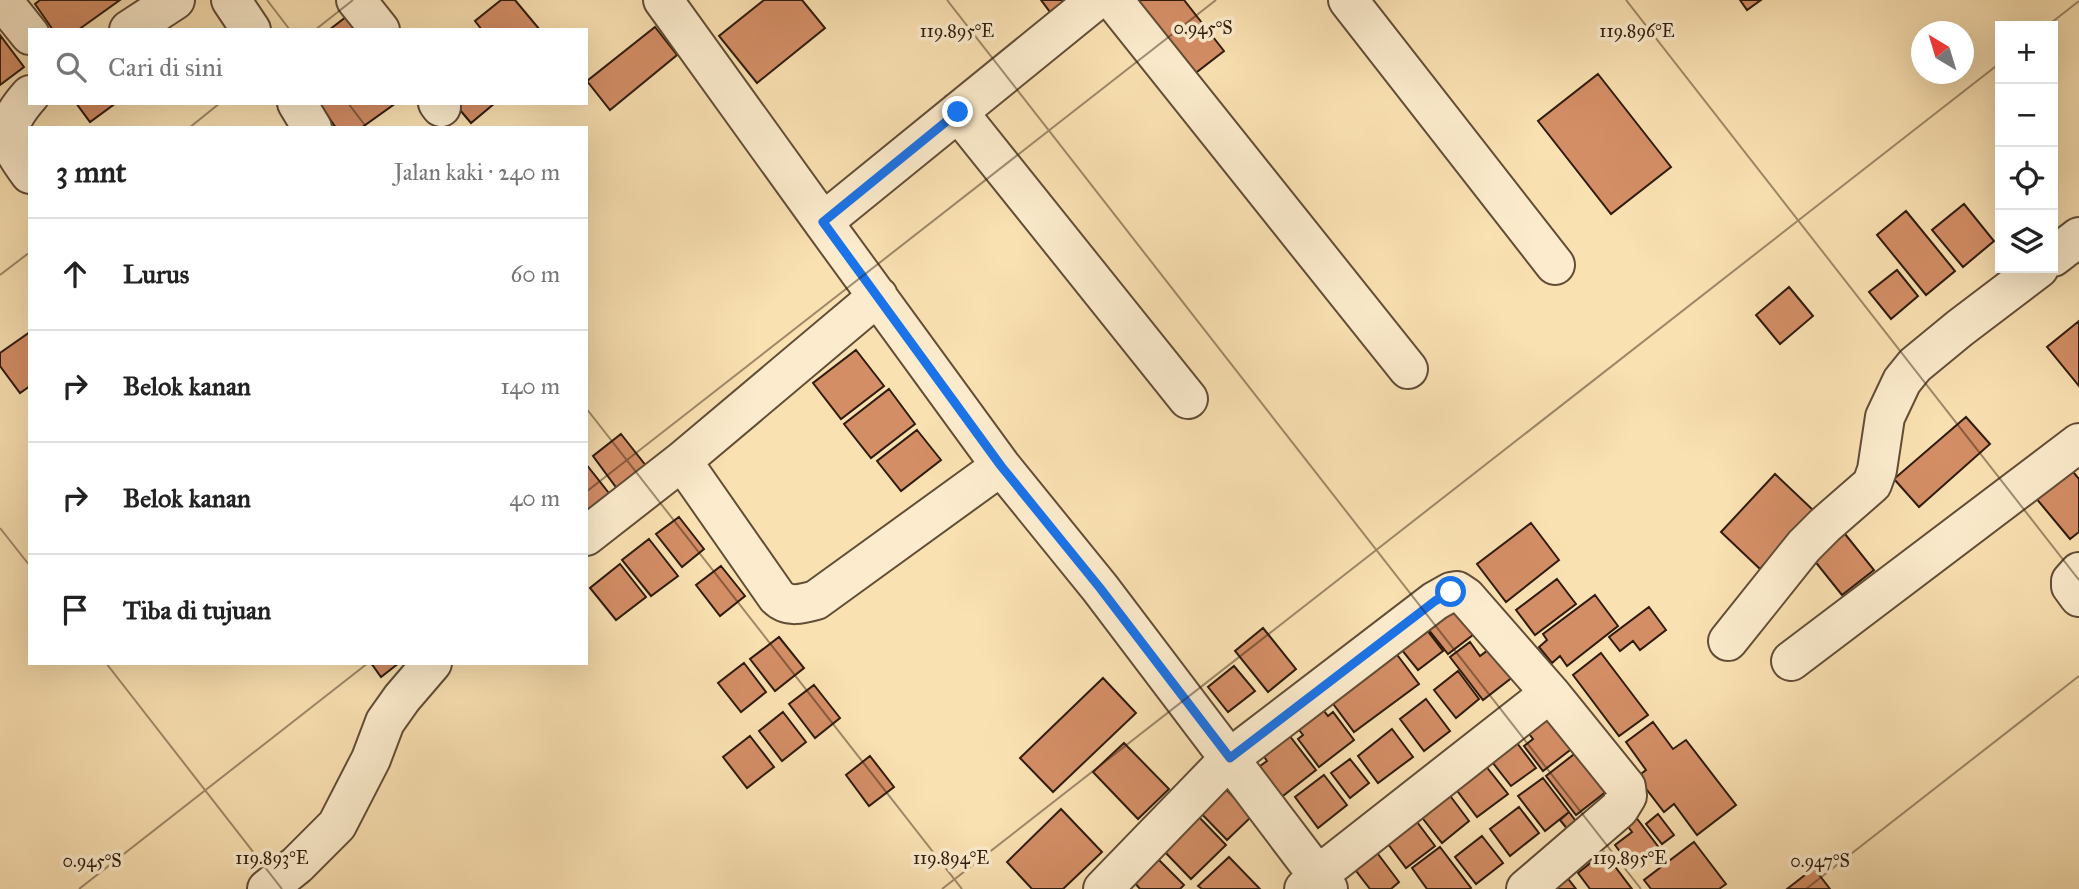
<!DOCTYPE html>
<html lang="id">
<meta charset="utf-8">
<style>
:root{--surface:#fff;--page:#f6f6f6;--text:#222;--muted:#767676;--line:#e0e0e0}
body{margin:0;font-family:"IM FELL Great Primer",serif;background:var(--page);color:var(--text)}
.controls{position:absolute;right:21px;top:21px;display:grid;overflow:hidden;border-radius:0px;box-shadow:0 7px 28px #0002}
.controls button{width:63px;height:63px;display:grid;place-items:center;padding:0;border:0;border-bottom:2px solid var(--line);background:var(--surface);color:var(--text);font:35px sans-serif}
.compass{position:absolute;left:1911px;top:21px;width:63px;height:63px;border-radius:50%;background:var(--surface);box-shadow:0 7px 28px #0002;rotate:322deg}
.stop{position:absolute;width:21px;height:21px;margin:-16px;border:5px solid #1a73e8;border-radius:50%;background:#fff}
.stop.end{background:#1a73e8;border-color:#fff;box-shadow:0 2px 7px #0008}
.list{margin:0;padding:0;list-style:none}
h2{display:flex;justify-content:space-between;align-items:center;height:91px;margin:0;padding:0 28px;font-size:30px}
h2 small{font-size:23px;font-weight:400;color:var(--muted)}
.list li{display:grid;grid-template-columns:46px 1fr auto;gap:21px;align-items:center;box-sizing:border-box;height:112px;padding:0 28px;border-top:2px solid var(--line)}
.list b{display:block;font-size:26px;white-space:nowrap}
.list em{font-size:23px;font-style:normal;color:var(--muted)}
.icon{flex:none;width:38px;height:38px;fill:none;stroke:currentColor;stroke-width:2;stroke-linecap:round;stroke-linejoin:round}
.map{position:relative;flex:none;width:2079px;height:889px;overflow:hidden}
.search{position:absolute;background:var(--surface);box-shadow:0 7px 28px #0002;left:28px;top:28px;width:560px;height:77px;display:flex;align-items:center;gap:18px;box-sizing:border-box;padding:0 24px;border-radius:0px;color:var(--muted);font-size:26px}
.panel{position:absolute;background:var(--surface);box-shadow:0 7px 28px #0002;left:28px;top:126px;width:560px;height:539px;border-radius:0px}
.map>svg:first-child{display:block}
.building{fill:#d48e66;stroke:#2f1c0e;stroke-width:2}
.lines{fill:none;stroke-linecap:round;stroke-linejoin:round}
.street-casing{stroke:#624d37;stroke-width:42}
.street{stroke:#fceccd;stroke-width:38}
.route{stroke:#1a73e8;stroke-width:9}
.ticks{fill:none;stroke:#2f1c0e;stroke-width:2;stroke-opacity:0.45}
.ticks-label{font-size:18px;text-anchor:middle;fill:#2f1c0e;stroke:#fceccd;stroke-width:7;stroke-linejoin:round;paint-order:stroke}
</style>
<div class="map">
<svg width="2079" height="889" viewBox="0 0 2079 889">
<rect width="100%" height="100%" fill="#fae1b2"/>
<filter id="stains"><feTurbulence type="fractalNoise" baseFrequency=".00286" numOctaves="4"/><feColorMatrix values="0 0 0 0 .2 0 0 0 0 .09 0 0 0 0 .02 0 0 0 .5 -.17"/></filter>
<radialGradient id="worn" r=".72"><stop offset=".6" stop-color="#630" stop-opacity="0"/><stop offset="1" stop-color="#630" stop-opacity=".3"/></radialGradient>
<path class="building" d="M 40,0 L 120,0 L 78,30 L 53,30 L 35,4 Z
M 501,0 L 515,0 L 540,30 L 482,30 L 475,21 Z
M 764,0 L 802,0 L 825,28 L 757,83 L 719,36 Z
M 1041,0 L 1066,0 L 1050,12 Z
M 1132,0 L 1184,0 L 1224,51 L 1184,82 Z
M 1740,0 L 1761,0 L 1747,10 Z
M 355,10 L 361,30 L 329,30 Z
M 655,27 L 677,55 L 610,110 L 587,81 Z
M 0,35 L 24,67 L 0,85 Z
M 1598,74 L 1671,167 L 1611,214 L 1538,121 Z
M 76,103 L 116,103 L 90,122 Z
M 319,103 L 396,103 L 361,128 L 336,128 Z
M 454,103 L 495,103 L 471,123 Z
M 1964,204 L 1994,241 L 1963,267 L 1932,230 Z
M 1906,211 L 1955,271 L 1926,295 L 1877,235 Z
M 1897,270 L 1918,296 L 1891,319 L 1869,292 Z
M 1789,287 L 1813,316 L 1780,344 L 1756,315 Z
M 2079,321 L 2079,386 L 2047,347 Z
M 30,332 L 30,386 L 20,393 L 0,366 L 0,353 Z
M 856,350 L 884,386 L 841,419 L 813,383 Z
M 889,389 L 915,424 L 871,458 L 844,424 Z
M 1966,417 L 1990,444 L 1919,507 L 1894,479 Z
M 917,430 L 941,460 L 901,491 L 877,461 Z
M 621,434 L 647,467 L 618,490 L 593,456 Z
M 586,464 L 612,497 L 586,517 Z
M 2070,468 L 2079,479 L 2079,532 L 2070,539 L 2035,497 Z
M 1775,474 L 1814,511 L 1760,569 L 1721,532 Z
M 679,517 L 704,549 L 682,567 L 656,534 Z
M 1531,523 L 1559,560 L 1506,602 L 1477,564 Z
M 1837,524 L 1874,570 L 1842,595 L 1805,549 Z
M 649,539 L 678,576 L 651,596 L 622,560 Z
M 620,564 L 646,597 L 616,620 L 590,588 Z
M 721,566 L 745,596 L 720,616 L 696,585 Z
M 1557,579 L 1576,604 L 1535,635 L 1516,610 Z
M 1595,595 L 1618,626 L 1567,666 L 1560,656 L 1552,663 L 1539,647 L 1547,640 L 1543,634 Z
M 1455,601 L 1478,631 L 1448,654 L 1425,625 Z
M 1649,607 L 1666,630 L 1640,650 L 1633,641 L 1620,651 L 1609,637 Z
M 1263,628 L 1296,669 L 1268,692 L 1235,651 Z
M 1426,629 L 1443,651 L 1418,670 L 1401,649 Z
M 779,637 L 804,668 L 775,691 L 750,659 Z
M 1470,642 L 1480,656 L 1492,647 L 1514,676 L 1483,700 L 1450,657 Z
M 1395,652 L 1419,684 L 1354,732 L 1331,701 Z
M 1601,653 L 1648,715 L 1619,736 L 1573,675 Z
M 371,663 L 399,663 L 381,677 Z
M 744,663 L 766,692 L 741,712 L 718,683 Z
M 1234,666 L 1255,691 L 1228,712 L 1208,687 Z
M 1458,671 L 1479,699 L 1456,718 L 1434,690 Z
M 1103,678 L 1136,713 L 1053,792 L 1020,758 Z
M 814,685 L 840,718 L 815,738 L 789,704 Z
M 1426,699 L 1450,731 L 1424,751 L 1400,719 Z
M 1317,702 L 1328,716 L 1333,712 L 1354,740 L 1319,767 L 1298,739 L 1303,735 L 1292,721 Z
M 783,712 L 806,742 L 782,761 L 759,731 Z
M 1547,713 L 1574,747 L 1543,771 L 1524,746 L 1533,739 L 1526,730 Z
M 1653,722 L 1673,749 L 1686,740 L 1736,805 L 1697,835 L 1674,804 L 1664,812 L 1637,777 L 1646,770 L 1626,742 Z
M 1392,729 L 1413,757 L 1378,783 L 1358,756 Z
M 1289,735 L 1316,770 L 1279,799 L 1256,769 L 1267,761 L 1263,755 Z
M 750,736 L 774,767 L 747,788 L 723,757 Z
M 1514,739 L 1536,768 L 1511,786 L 1489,758 Z
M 1124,743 L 1169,789 L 1138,819 L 1093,772 Z
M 1582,748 L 1612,787 L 1576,815 L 1546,776 Z
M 870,756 L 894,787 L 869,806 L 846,775 Z
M 1350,759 L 1369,783 L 1350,798 L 1331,773 Z
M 1485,765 L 1508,794 L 1477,817 L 1455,788 Z
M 1324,775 L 1347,805 L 1318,828 L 1295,797 Z
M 1543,778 L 1569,812 L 1545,831 L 1518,796 Z
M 1217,780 L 1252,816 L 1227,840 L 1192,804 Z
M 1448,793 L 1469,821 L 1442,843 L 1420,815 Z
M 1519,807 L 1539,833 L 1510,856 L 1490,829 Z
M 1061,809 L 1102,852 L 1063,889 L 1032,889 L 1007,862 Z
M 1569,812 L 1578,824 L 1569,831 L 1560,820 Z
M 1632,812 L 1660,849 L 1633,869 L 1615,845 L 1632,832 L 1623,820 Z
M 1658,814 L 1674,835 L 1662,844 L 1646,824 Z
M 1198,816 L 1226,845 L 1191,879 L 1162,849 Z
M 1414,818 L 1435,846 L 1406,868 L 1385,840 Z
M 1482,836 L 1503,863 L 1476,884 L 1455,857 Z
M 1694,842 L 1726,884 L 1719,889 L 1651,889 L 1644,880 Z
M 1440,847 L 1471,888 L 1469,889 L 1427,889 L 1412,868 Z
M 1375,850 L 1399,882 L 1391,889 L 1370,889 L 1353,867 Z
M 1604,852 L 1632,889 L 1590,889 L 1578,873 Z
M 1229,857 L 1260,889 L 1202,889 L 1198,886 Z
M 1158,859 L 1184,885 L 1180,889 L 1140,889 L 1134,882 Z
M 1814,868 L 1830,889 L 1787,889 Z
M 1566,876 L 1576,889 L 1548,889 Z"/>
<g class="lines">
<g class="street-casing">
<path id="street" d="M 2,0 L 30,35
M 231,0 L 251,30
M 356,0 L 380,30
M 663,0 L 823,222 L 1001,466 L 1100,588 L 1328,889
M 1113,0 L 1408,369
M 1348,0 L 1555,265
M 129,30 L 175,0
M 30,95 C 1,128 5,140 30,174
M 297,103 L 312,128
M 438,103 L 441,107
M 958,112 L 1188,399
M 823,222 L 1096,0
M 2053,257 L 2079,237
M 682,461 L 777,597 C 788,608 802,604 816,600 L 1001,466
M 586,536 L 682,461 L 878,296
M 2079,572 L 2071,581 L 2071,586 L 2079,597
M 1728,641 L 1804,546 L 1825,525 L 1872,484 L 1877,470 L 1885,417 L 1902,381 L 1915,365 L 1960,328 L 2039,268
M 1791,661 L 2079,443
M 267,889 L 297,865 L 337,825 L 371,759 L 385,722 L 402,698 L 432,663
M 1103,889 L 1230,758 L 1435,601 L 1451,592 L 1457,591 L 1466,597 L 1550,693 L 1626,787 L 1627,796 L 1619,809 L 1526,889
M 1304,889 L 1317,876 L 1550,693"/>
</g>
<use href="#street" class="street"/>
</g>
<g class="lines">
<path class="route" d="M 958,112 L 823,222 L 1001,466 L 1100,588 L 1230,758 L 1435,601 L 1451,592"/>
</g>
<path class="ticks" d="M 267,0 L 290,30M 947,0 L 1641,889M 1626,0 L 2079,580M 2047,26 L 2079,1M 315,30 L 353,0M 348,103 L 367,128M 189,128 L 220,103M 0,275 L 30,252M 586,408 L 962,889M 586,492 L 1216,0M 0,528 L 30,566M 106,663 L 282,889M 79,889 L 368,663M 942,889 L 2000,63M 1806,889 L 2079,676"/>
<g class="ticks-label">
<text x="1203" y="34">0.945°S</text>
<text x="957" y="37">119.895°E</text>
<text x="1637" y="37">119.896°E</text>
<text x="272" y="864">119.893°E</text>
<text x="951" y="864">119.894°E</text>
<text x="1630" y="864">119.895°E</text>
<text x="92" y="867">0.945°S</text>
<text x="1820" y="867">0.947°S</text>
</g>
<rect width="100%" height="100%" filter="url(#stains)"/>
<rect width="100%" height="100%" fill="url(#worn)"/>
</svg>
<div class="controls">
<button>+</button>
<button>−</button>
<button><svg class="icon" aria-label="locate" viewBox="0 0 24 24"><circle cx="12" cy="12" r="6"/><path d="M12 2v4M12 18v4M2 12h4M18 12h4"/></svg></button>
<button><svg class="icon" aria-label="layers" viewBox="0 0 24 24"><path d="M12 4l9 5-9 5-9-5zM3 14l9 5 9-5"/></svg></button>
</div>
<svg class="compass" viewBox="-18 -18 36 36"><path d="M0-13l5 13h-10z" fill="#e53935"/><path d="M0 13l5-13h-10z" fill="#767676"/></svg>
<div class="stop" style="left:1451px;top:592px"></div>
<div class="stop end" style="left:958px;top:112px"></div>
<div class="search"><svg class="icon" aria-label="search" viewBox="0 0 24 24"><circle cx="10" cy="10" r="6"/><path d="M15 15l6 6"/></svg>Cari di sini</div>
<section class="panel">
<h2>3 mnt<small>Jalan kaki · 240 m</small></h2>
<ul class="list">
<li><svg class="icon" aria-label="ahead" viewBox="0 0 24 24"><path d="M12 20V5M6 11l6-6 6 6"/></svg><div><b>Lurus</b></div><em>60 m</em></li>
<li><svg class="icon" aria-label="right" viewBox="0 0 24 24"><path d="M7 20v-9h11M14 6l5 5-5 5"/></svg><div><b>Belok kanan</b></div><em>140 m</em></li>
<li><svg class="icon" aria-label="right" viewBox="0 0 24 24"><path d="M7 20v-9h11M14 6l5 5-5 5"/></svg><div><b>Belok kanan</b></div><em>40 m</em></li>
<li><svg class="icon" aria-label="arrive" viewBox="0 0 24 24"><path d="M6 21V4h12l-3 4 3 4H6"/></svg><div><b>Tiba di tujuan</b></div></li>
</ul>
</section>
</div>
